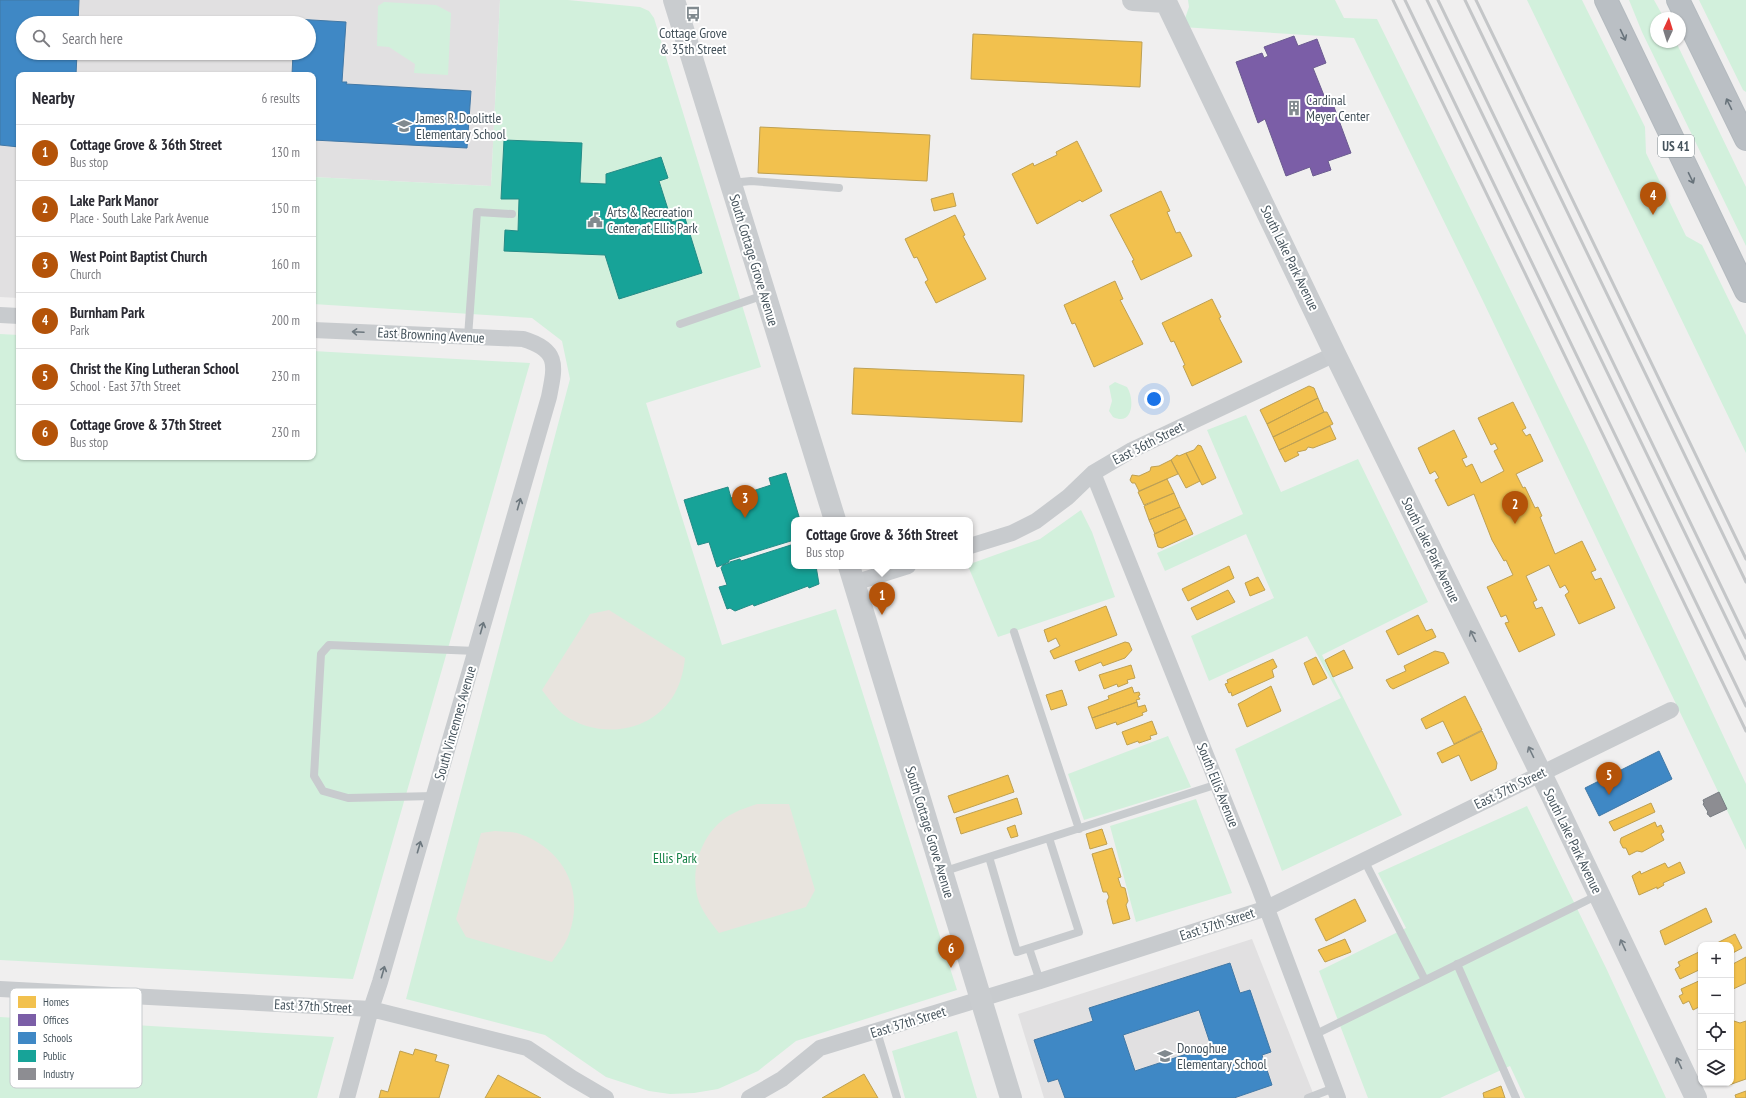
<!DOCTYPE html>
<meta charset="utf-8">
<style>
:root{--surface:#fff;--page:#f7f7f7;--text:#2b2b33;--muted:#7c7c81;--line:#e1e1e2;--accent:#b45309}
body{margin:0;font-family:"PT Sans Narrow",sans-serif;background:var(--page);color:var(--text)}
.controls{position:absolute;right:12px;bottom:12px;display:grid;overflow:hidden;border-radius:8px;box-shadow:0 1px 3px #0004}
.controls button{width:36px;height:36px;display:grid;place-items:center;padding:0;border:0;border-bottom:1px solid var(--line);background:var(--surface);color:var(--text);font:20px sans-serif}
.compass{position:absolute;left:1650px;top:12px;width:36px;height:36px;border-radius:50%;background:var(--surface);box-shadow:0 1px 3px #0004;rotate:4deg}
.you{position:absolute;left:1154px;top:399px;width:14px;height:14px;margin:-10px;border:3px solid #fff;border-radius:50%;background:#1a73e8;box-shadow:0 0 0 6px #1a73e833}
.badge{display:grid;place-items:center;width:26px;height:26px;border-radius:50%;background:var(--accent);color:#fff;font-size:13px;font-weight:700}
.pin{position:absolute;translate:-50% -33px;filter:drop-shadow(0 1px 2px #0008)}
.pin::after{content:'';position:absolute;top:21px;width:14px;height:12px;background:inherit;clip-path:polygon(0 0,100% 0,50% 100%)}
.popup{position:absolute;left:791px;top:517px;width:182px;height:52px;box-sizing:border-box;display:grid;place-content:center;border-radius:8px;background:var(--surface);filter:drop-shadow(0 1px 3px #0005);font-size:13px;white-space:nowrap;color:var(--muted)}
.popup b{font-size:15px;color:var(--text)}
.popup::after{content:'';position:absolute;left:50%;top:100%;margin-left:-8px;border:8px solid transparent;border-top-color:var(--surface)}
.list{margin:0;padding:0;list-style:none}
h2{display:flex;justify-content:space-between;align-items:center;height:52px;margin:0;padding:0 16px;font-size:17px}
h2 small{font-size:13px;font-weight:400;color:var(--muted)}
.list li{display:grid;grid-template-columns:26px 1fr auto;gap:12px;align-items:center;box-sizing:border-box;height:56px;padding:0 16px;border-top:1px solid var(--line)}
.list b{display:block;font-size:15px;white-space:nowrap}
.list p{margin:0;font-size:13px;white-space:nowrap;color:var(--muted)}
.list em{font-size:13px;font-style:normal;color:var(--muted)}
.icon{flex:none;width:22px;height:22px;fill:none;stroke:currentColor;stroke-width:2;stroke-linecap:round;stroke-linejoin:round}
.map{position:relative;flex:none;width:1746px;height:1098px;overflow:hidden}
.search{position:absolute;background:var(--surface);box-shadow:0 1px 3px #0004;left:16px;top:16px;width:300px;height:44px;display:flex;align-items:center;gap:10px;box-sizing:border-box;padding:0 14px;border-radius:22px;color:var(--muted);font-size:15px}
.panel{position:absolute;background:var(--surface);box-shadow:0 1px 3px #0004;left:16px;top:72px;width:300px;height:388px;border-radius:8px}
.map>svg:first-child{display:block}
.education{fill:#e1e0e1;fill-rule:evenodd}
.green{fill:#d2f0dc}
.sand{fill:#e8e4de}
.homes{fill:#f2c14e;stroke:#bea052}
.offices{fill:#7b5ea7;stroke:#6b5b90}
.schools{fill:#3f88c5;stroke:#4178a6;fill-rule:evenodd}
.public{fill:#17a398;stroke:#258b86}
.industry{fill:#8d8d92;stroke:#777c82}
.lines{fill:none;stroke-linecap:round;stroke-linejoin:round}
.highway-casing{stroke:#b4babf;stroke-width:24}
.lane{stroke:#c8cbce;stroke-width:8}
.street{stroke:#c8cbce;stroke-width:16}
.secondary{stroke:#c9cccf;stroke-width:22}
.highway{stroke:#babfc4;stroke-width:22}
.rail{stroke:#c4c6c8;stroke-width:3}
.oneway{stroke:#68737b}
.oneway2{stroke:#6c777e}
.oneway3{stroke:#737d84}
.labels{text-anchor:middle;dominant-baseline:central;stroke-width:4;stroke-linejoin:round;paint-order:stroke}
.shield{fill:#fff;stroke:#7d878d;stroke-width:1}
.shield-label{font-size:13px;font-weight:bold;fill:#45535c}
.poi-label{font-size:14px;fill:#45535c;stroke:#fff;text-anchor:start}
.street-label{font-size:14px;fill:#45535c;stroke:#fff}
.park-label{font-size:14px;fill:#138044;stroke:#fff}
.key{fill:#fff;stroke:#c7cbce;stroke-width:1}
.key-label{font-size:11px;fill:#45535c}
</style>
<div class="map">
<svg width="1746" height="1098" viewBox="0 0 1746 1098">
<rect width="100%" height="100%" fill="#f0efef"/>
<path class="education" d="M 0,0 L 500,0 L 491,186 L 313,177 L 313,75 L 19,75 L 19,298 L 0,297 ZM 23,23 L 309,23 L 309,53 L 23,53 Z
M 1252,939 L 1315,1098 L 1044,1098 L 1018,1014 Z"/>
<path class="green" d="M 500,0 L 568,0 L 640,7 L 649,11 L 654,18 L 761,367 L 646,403 L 722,645 L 836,609 L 957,990 L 796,1041 L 758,1071 L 718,1089 L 694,1093 L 670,1094 L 649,1091 L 606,1077 L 545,1035 L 406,999 L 570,379 L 562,341 L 532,318 L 313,304 L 313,177 L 491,186 Z
M 1188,0 L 1335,0 L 1344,18 L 1377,19 L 1586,444 L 1746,784 L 1746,850 L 1483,301 L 1354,38 L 1182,27 L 1189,7 Z
M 1527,0 L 1582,0 L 1645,127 L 1646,153 L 1686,236 L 1702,245 L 1746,335 L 1746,453 Z
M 1629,0 L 1654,0 L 1664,18 L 1656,18 L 1656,42 L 1676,42 L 1746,187 L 1746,246 L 1642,32 Z
M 1699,0 L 1746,0 L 1746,92 L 1743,90 Z
M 384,2 L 436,5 L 451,13 L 448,75 L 414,73 L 415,64 L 389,47 L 377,46 L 378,6 Z
M 0,334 L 19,335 L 19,457 L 313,457 L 313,351 L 530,363 L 353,979 L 0,960 Z
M 1115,382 L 1127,387 C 1135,399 1133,427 1113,417 L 1109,411 L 1112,401 L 1109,386 Z
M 1246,415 L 1281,492 L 1358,459 L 1428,602 L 1322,655 L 1402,815 L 1282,871 L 1235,749 L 1341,698 L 1307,636 L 1209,681 L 1191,636 L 1274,598 L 1246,534 L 1165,571 L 1157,553 L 1243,514 L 1207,430 Z
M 1081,510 L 1092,532 L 1115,597 L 998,637 L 968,566 L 970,566 L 970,564 L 1040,539 Z
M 1168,736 L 1191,787 L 1084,820 L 1068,774 Z
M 1196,799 L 1232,893 L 1136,922 L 1110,826 Z
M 1527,806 L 1607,970 L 1666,1098 L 1525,1098 L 1510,1066 L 1440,1098 L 1368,1098 L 1319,971 L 1406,928 L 1378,873 Z
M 0,1017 L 334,1037 L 317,1098 L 0,1098 Z
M 957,1031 L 977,1098 L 905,1098 L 892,1051 Z"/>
<path class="sand" d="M 609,610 L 685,658 C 684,669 681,682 675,693 C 653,733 600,740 564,715 C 555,708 548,698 542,690 L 590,614 Z
M 757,804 L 789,804 L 815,890 L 806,907 L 719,933 C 712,924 704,914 699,902 C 688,871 702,828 734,813 C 741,809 749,807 757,804 Z
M 495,831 C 503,832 512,831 520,834 C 563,849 585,890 569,934 C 566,944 558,953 552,962 L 466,937 L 456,919 L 481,833 Z"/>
<path class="homes" d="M 973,34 L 1142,42 L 1140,87 L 971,79 Z
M 760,127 L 930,135 L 927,181 L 758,173 Z
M 1077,141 L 1102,191 L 1082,202 L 1080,200 L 1037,224 L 1012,174 L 1033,163 L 1034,166 L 1057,155 L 1056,152 Z
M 1161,191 L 1170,211 L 1167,212 L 1176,233 L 1180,232 L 1192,256 L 1141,280 L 1132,261 L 1134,260 L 1110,215 Z
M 953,193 L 956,206 L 934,211 L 931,199 Z
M 955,215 L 965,235 L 963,236 L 986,279 L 936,303 L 925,282 L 928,280 L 917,257 L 914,258 L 905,239 Z
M 1115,281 L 1123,299 L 1120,300 L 1143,344 L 1094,367 L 1075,323 L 1072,324 L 1064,305 Z
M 1212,299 L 1221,317 L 1219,318 L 1242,362 L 1192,386 L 1183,366 L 1185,365 L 1174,341 L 1171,342 L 1162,323 Z
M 854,368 L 1024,375 L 1022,422 L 852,414 Z
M 1309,386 L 1314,388 L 1318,398 L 1267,424 L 1260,410 Z
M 1318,398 L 1324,412 L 1273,437 L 1267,424 Z
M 1513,402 L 1526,428 L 1522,430 L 1526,436 L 1530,434 L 1543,461 L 1516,474 L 1523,488 L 1525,487 L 1535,508 L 1538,507 L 1542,516 L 1540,517 L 1555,554 L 1582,541 L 1596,570 L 1591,572 L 1595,580 L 1601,578 L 1615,608 L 1579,624 L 1565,595 L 1569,592 L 1565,585 L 1560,588 L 1549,565 L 1526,576 L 1537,600 L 1533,602 L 1536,609 L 1542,607 L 1555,635 L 1519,652 L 1505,623 L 1509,622 L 1506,615 L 1501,617 L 1487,587 L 1513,575 L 1506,560 L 1504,561 L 1492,540 L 1474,494 L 1448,506 L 1435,480 L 1439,478 L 1435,471 L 1430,474 L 1418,448 L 1454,430 L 1467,457 L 1462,459 L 1466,467 L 1472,464 L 1481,483 L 1504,471 L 1494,451 L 1498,449 L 1495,443 L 1491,445 L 1478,418 Z
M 1324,412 L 1327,412 L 1333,424 L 1279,450 L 1273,437 Z
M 1330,426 L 1336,439 L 1313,448 L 1308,447 L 1306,450 L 1297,452 L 1299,455 L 1285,462 L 1279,450 Z
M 1198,445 L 1201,446 L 1216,478 L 1202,485 L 1186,453 L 1194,450 Z
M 1186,453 L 1200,481 L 1186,488 L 1171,460 L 1177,455 L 1179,456 Z
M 1171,460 L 1178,474 L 1139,491 L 1135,483 L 1132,483 L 1130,480 L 1132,475 L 1139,476 L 1150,471 L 1151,467 L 1159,466 Z
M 1167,479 L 1174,493 L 1144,505 L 1138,492 Z
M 1174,493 L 1180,507 L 1149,520 L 1144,506 Z
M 1180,507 L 1186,519 L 1155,534 L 1149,520 Z
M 1186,519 L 1193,534 L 1162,548 L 1158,547 L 1154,534 Z
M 1229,566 L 1234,578 L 1188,601 L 1182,589 Z
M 1258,577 L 1265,590 L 1250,596 L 1245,583 Z
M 1228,590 L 1235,602 L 1197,620 L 1191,608 Z
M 1106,606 L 1117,635 L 1054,659 L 1050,651 L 1060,646 L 1056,638 L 1048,642 L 1044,630 Z
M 1418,615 L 1426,631 L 1432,629 L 1436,637 L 1398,655 L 1386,631 Z
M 1125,642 L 1129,643 L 1132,650 L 1125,658 L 1103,666 L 1101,662 L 1079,671 L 1075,661 Z
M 1344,650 L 1353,668 L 1333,677 L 1325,660 Z
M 1435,651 L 1444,653 L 1449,663 L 1393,689 L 1390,687 L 1386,680 L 1406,671 L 1404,666 Z
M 1316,657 L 1327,678 L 1313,685 L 1304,663 Z
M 1273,659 L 1277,667 L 1272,670 L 1274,677 L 1232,696 L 1231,692 L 1229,693 L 1225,684 L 1228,683 L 1227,680 Z
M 1131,665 L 1135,678 L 1127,680 L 1128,683 L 1118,687 L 1117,684 L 1104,689 L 1099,675 Z
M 1271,686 L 1281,711 L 1247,727 L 1238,704 Z
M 1132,687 L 1134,693 L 1139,692 L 1140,695 L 1138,696 L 1140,699 L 1136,700 L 1137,702 L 1092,718 L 1088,707 L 1109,699 L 1108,696 Z
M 1062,690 L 1067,705 L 1051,710 L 1046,695 Z
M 1465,696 L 1482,730 L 1454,744 L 1443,721 L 1426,729 L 1421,719 Z
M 1137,702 L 1138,707 L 1145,705 L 1147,711 L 1142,713 L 1143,715 L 1117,725 L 1116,722 L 1096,729 L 1092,718 Z
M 1152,721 L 1157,734 L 1150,736 L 1151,739 L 1139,743 L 1138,741 L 1127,745 L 1122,732 Z
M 1482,731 L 1497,763 L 1496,769 L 1471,781 L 1459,755 L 1442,763 L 1437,753 Z
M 1008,775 L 1014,792 L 954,813 L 948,796 Z
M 1017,798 L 1022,814 L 961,834 L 956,818 Z
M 1651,803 L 1655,812 L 1614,831 L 1609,822 Z
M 1655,822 L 1657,827 L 1661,825 L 1664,832 L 1661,834 L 1664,840 L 1642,852 L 1637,851 L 1629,855 L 1626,848 L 1623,848 L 1620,842 L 1621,838 Z
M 1015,825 L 1018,836 L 1011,838 L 1007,828 Z
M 1102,829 L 1107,844 L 1090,849 L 1086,834 Z
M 1112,848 L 1121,877 L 1118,878 L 1121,887 L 1125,888 L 1128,901 L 1126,905 L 1130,919 L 1113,924 L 1107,901 L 1109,897 L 1107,892 L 1103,892 L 1092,854 Z
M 1680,862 L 1685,873 L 1663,883 L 1664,885 L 1657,889 L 1657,887 L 1639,895 L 1632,876 L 1640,871 L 1641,874 L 1665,863 L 1668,868 Z
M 1355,899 L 1366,921 L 1326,941 L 1315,919 Z
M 1706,908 L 1712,922 L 1665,945 L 1660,931 Z
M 1735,934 L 1742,948 L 1731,954 L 1731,945 L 1713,945 Z
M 1345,939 L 1351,952 L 1325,962 L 1318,950 Z
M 1701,951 L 1701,969 L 1680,979 L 1675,969 L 1680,966 L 1678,962 Z
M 1746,957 L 1746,983 L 1731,990 L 1731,965 Z
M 1701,980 L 1701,1006 L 1693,1010 L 1689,1001 L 1683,1004 L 1679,996 L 1683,994 L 1681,989 Z
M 1734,1021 L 1740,1023 L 1746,1021 L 1746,1079 L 1729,1085 L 1729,1083 L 1731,1083 L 1731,1022 Z
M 415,1049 L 437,1055 L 435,1061 L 449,1065 L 439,1098 L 379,1098 L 381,1090 L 388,1092 L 400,1051 L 413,1055 Z
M 864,1074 L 878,1098 L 822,1098 Z
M 498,1075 L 541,1098 L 485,1098 Z
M 1501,1086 L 1505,1098 L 1484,1098 L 1483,1093 Z
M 1746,1091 L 1746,1098 L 1736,1098 L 1735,1095 Z"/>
<path class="offices" d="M 1294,36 L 1298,46 L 1317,39 L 1326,63 L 1313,68 L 1325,98 L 1330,96 L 1351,153 L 1328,161 L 1331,170 L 1313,176 L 1310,167 L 1286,176 L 1265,119 L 1258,123 L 1236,62 L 1262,53 L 1264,58 L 1268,56 L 1264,47 Z"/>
<path class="schools" d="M 0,0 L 79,0 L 78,23 L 23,23 L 23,53 L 77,53 L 76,75 L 19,75 L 19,147 L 0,145 Z
M 295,19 L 346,22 L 342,82 L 347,82 L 346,84 L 471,91 L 467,148 L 313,140 L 313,75 L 292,75 L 293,53 L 309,53 L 309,23 L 295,23 Z
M 1659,751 L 1672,779 L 1599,816 L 1585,788 Z
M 1230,963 L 1240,993 L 1250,990 L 1271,1052 L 1262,1055 L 1272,1085 L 1234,1098 L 1065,1098 L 1058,1079 L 1048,1082 L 1034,1040 L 1093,1021 L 1089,1008 ZM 1199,1010 L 1211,1046 L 1135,1071 L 1123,1035 Z"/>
<path class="public" d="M 504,140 L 582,143 L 580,183 L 606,184 L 606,174 L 661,157 L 668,178 L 659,181 L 672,222 L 685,218 L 702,273 L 619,299 L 605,255 L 504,251 L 505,230 L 518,231 L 519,199 L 501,199 Z
M 786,473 L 800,520 L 794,520 L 794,540 L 729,560 L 729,562 L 717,567 L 709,542 L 698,545 L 684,500 L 728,487 L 731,498 L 771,485 L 769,478 Z
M 794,544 L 794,566 L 816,566 L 819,584 L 809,588 L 808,586 L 754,606 L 753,604 L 735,611 L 730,608 L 727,609 L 719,587 L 727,585 L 721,568 L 723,565 L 730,563 L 730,562 L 740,559 L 741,561 Z"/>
<path class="industry" d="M 1719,792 L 1727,809 L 1710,817 L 1709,815 L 1708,815 L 1707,813 L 1708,812 L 1703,804 L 1704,803 L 1703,800 Z"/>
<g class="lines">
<g class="highway-casing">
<path id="highway" d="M 1606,0 L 1746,291
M 1678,0 L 1746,139"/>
</g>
<path class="lane" d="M 731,183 L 751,181 L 839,188
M 680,324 L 764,295
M 468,337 L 477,212 L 512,214
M 1014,632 L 1079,829
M 434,796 L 348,798 L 323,791 L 314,776 L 321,654 L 329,645 L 476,651
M 989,857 L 1017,952 L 1079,932 L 1049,838
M 1364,860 L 1425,980
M 942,872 L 1218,784
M 1029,948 L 1040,981
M 1457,964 L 1516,1098
M 877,1032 L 897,1098
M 1314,1035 L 1598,895
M 1308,1098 L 1334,1088"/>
<path class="street" d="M 0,315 L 19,316
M 313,330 L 523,339 C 560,350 555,366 549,397 L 380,982 L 371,1009 L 347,1098
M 1093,473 L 1258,885 L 1338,1098
M 970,546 L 1012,533 L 1036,521 L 1068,497 L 1093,473 L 1132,450 L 1335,354
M 854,583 L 908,566
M 0,989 L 371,1009 L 527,1048 L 572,1078 L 606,1098
M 749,1098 L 782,1079 L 820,1048 L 1040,981 L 1267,908 L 1671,710"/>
<path class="secondary" d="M 674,0 L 835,520
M 1133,0 L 1166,2 L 1335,354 L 1551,794 L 1696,1098
M 849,566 L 1011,1098"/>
<use href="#highway" class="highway"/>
<path class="rail" d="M 1393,0 L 1746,731
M 1405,0 L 1746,706
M 1427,0 L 1746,659
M 1438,0 L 1746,638
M 1465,0 L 1746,582
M 1476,0 L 1746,559"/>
</g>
<defs><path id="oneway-shaft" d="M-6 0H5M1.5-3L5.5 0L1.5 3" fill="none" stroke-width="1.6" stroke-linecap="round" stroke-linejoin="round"/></defs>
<g class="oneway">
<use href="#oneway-shaft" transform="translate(1623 35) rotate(65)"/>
<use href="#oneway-shaft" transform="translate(1729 104) rotate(-116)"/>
<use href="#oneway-shaft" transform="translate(1691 178) rotate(64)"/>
</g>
<g class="oneway2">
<use href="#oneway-shaft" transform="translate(358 332) rotate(-177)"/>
<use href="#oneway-shaft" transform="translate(519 504) rotate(-74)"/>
<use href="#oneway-shaft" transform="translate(482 628) rotate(-74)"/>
<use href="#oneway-shaft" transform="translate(419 847) rotate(-74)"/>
<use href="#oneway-shaft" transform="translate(383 972) rotate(-74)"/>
</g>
<g class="oneway3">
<use href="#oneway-shaft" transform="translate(1473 636) rotate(-116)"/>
<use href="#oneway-shaft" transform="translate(1531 752) rotate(-116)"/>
<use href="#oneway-shaft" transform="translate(1623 945) rotate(-115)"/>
<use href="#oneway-shaft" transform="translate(1679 1063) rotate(-115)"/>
</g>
<defs>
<g id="bus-bare" transform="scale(1.2)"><path d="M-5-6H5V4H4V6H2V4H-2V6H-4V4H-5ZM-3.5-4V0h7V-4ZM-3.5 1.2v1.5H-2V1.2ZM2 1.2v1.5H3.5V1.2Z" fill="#818a8f" stroke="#fff" stroke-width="2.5" paint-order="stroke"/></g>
<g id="building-bare" transform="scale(1.2)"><path d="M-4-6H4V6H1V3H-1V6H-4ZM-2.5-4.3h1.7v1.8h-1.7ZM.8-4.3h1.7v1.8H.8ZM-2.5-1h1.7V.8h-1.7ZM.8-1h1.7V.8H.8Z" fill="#818a8f" stroke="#fff" stroke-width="2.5" paint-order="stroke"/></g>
<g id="school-bare" transform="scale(1.2)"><path d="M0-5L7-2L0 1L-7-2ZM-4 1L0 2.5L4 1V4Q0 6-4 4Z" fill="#818a8f" stroke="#fff" stroke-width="2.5" paint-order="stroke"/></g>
<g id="civic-bare" transform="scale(1.2)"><path d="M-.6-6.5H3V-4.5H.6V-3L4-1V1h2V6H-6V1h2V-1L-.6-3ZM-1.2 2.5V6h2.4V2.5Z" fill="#818a8f" stroke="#fff" stroke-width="2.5" paint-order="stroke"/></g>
</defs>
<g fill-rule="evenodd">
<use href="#bus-bare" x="693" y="14"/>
<use href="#building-bare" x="1294" y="108"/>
<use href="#school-bare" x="404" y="126"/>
<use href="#civic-bare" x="595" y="220"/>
<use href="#school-bare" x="1165" y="1056"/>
</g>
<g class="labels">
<rect class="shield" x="1658" y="135" width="36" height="22" rx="3"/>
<g class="shield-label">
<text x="1676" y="146">US 41</text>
</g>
<g class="poi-label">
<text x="693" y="33" text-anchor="middle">Cottage Grove<tspan x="693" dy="16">&amp; 35th Street</tspan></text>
<text x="1306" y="100">Cardinal<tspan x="1306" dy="16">Meyer Center</tspan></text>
<text x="416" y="118">James R. Doolittle<tspan x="416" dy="16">Elementary School</tspan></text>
<text x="607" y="212">Arts &amp; Recreation<tspan x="607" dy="16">Center at Ellis Park</tspan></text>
<text x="1177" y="1048">Donoghue<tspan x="1177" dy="16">Elementary School</tspan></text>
</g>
<g class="street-label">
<text transform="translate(1290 258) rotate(64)">South Lake Park Avenue</text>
<text transform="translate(754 260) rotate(73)">South Cottage Grove Avenue</text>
<text transform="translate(431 335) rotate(3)">East Browning Avenue</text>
<text transform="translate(1148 443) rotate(-27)">East 36th Street</text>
<text transform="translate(1431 550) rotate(64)">South Lake Park Avenue</text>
<text transform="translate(455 723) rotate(-74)">South Vincennes Avenue</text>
<text transform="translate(1218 785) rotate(68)">South Ellis Avenue</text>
<text transform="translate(1510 788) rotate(-26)">East 37th Street</text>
<text transform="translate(930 832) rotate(73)">South Cottage Grove Avenue</text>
<text transform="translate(1573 841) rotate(64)">South Lake Park Avenue</text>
<text transform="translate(1217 924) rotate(-18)">East 37th Street</text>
<text transform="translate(313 1006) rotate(3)">East 37th Street</text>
<text transform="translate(908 1022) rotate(-17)">East 37th Street</text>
</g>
<g class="park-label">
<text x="675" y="858">Ellis Park</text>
</g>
</g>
<rect x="10" y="988" width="132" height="100" rx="6" class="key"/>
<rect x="18" y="996" width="18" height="12" fill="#f2c14e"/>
<rect x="18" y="1014" width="18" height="12" fill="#7b5ea7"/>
<rect x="18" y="1032" width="18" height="12" fill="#3f88c5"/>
<rect x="18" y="1050" width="18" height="12" fill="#17a398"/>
<rect x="18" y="1068" width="18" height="12" fill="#8d8d92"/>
<g class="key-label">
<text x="43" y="1006">Homes</text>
<text x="43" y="1024">Offices</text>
<text x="43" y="1042">Schools</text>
<text x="43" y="1060">Public</text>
<text x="43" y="1078">Industry</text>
</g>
</svg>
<div class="controls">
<button>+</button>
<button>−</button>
<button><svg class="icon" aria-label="locate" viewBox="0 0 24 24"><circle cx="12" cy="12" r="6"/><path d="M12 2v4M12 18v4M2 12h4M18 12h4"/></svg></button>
<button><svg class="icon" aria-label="layers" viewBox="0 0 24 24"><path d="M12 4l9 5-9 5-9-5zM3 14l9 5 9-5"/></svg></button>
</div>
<svg class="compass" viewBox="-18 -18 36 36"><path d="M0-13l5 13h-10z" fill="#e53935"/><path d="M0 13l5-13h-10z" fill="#7c7c81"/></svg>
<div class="you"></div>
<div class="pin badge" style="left:882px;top:615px">1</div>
<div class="popup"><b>Cottage Grove &amp; 36th Street</b>Bus stop</div>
<div class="pin badge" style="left:1515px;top:524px">2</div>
<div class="pin badge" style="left:745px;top:518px">3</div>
<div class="pin badge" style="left:1653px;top:215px">4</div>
<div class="pin badge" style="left:1609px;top:795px">5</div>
<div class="pin badge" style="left:951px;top:968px">6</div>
<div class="search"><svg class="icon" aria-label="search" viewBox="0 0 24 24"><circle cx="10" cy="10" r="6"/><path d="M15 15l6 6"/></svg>Search here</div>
<section class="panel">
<h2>Nearby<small>6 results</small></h2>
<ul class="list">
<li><span class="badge">1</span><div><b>Cottage Grove &amp; 36th Street</b><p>Bus stop</p></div><em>130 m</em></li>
<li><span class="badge">2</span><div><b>Lake Park Manor</b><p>Place · South Lake Park Avenue</p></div><em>150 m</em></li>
<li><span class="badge">3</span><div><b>West Point Baptist Church</b><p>Church</p></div><em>160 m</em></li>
<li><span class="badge">4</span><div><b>Burnham Park</b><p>Park</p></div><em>200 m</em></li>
<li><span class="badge">5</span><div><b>Christ the King Lutheran School</b><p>School · East 37th Street</p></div><em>230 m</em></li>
<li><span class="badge">6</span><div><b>Cottage Grove &amp; 37th Street</b><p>Bus stop</p></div><em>230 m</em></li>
</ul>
</section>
</div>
